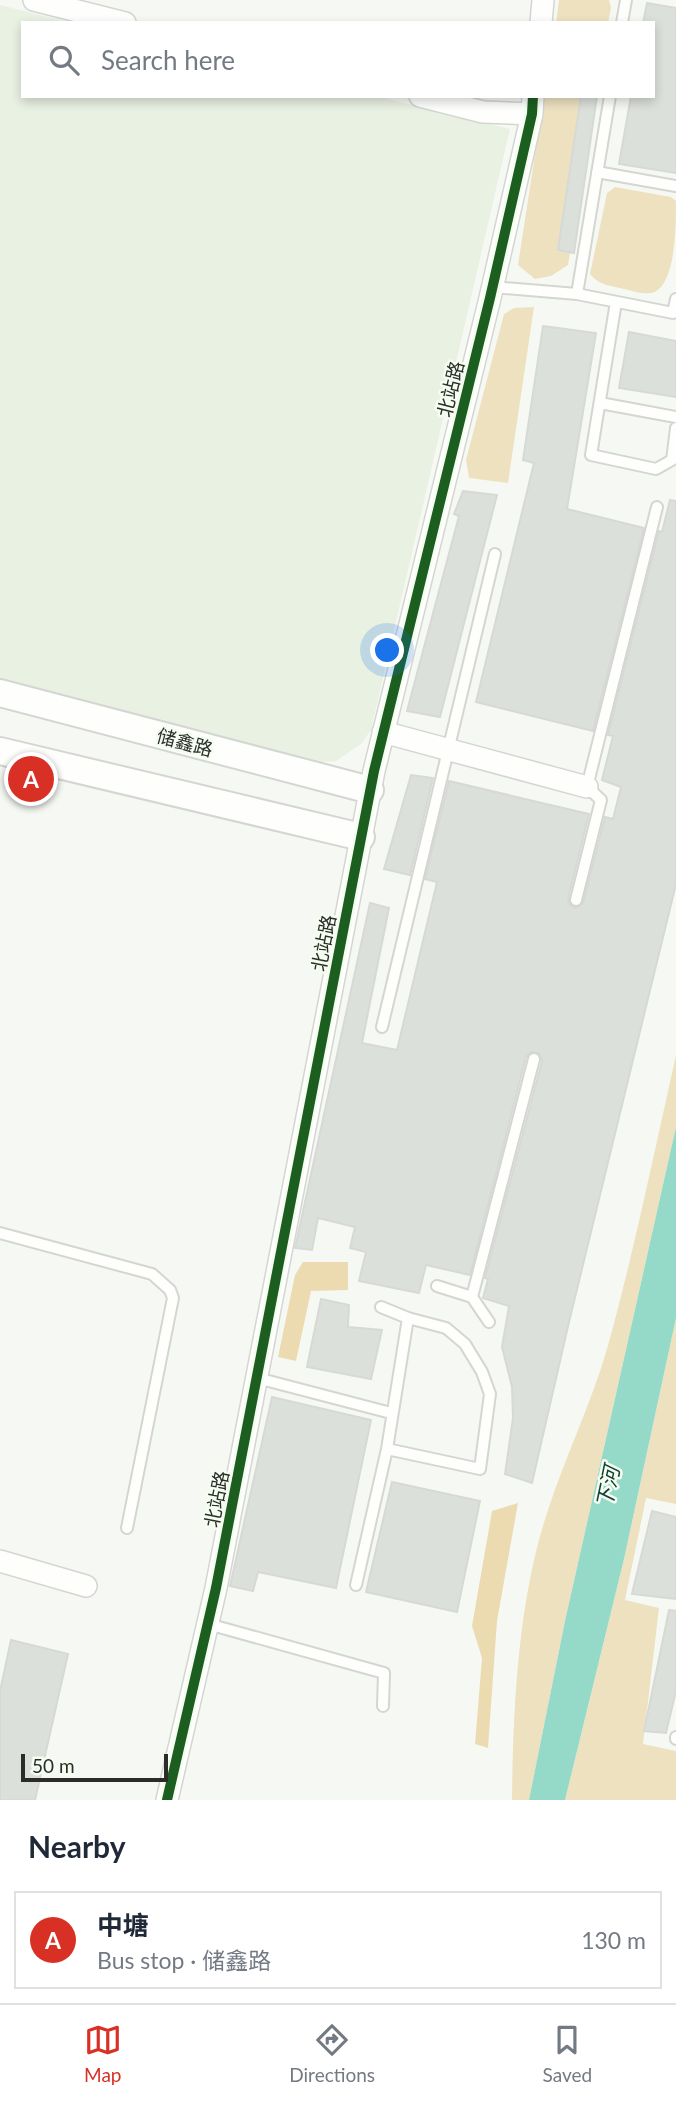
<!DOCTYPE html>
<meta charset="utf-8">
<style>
:root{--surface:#fff;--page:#f2f2f3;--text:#1f2937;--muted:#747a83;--line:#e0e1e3;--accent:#d93025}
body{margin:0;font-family:Lato,"Noto Sans SC",sans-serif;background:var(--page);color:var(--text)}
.scale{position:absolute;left:21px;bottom:18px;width:147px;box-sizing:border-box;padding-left:7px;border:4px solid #2a2d28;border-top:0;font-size:19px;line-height:24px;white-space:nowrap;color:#2a2d28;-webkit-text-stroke:5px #f5fcf0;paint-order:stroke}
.you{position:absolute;left:388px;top:651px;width:24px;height:24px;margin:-18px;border:5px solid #fff;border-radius:50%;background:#1a73e8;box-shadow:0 0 0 10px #1a73e833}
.badge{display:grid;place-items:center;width:46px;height:46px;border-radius:50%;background:var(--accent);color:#fff;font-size:23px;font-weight:700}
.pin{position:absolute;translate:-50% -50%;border:4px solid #fff;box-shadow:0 2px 7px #0006}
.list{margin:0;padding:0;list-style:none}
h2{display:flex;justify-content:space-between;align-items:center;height:91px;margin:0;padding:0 28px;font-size:30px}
h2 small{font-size:23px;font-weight:400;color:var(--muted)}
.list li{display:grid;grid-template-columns:46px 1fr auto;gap:21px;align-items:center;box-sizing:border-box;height:98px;margin:0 14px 14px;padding:0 14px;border:2px solid var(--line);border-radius:0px}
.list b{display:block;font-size:26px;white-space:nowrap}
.list p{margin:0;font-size:23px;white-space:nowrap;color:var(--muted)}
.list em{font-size:23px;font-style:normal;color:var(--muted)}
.icon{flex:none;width:38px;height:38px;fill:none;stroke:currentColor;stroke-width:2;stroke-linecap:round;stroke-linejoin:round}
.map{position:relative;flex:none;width:676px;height:1800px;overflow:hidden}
.search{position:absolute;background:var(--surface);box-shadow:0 4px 10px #0003;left:21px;right:21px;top:21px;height:77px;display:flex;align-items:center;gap:18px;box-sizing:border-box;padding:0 24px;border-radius:0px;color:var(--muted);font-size:26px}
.sheet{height:203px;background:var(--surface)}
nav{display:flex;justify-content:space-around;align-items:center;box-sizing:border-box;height:98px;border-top:2px solid var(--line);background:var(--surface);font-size:19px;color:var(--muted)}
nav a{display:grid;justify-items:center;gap:4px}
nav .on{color:var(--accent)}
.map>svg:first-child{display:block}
.built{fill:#e9f1e3}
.green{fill:#ede1c0}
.forest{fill:#ecdbb1}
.water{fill:#95dac8}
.building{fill:#dce0db;stroke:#d6d9d5;stroke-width:2}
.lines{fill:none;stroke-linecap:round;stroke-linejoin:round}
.service-casing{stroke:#d4d6d1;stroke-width:14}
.minor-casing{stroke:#d4d6d1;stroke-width:24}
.tertiary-casing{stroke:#d4d6d1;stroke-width:30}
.service{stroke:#fefefd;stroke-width:10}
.minor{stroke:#fefefd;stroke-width:21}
.tertiary{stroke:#fefefd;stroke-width:26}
.cycleway-casing{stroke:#f5fcf0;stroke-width:15}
.cycleway{stroke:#1b5e20;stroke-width:10}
.labels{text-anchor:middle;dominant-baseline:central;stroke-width:5;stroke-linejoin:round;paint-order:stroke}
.street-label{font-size:19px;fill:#2a2d28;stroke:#f5fcf0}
.water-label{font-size:21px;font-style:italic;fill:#144037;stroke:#f5fcf0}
</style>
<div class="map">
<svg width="676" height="1800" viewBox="0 0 676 1800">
<rect width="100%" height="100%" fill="#f6f9f3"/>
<path class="built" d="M 0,5 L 72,23 L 23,23 L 23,96 L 376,96 L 510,129 L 371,730 L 361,744 L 336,761 L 295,764 L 0,700 Z"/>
<path class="green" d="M 559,0 L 609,0 L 611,8 L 608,23 L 556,23 Z
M 544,96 L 596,96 L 568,265 L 551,276 L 535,279 L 518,265 Z
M 615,187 L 671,197 L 676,201 C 676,225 676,281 655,292 C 646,295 636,292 628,290 C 614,286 599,286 590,274 L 607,193 Z
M 534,307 L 508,483 L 469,478 L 466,460 L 504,314 L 514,308 Z
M 676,1055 L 676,1127 L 565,1621 L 529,1800 L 512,1800 C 513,1707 518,1601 547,1513 C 565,1457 591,1404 607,1349 C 634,1252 654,1153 676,1055 Z
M 676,1318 L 676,1504 L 646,1498 L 625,1600 L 659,1608 L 643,1744 L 676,1751 L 676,1800 L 565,1800 L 624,1559 Z"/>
<path class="forest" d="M 303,1262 L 348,1262 L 348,1290 L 311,1291 L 296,1361 L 278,1357 L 295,1275 Z
M 518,1503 L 497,1621 L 488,1748 L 475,1744 L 482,1658 L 472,1626 L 492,1511 Z"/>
<path class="water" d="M 676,1127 L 676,1318 L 624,1559 L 565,1800 L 529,1800 L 565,1621 Z"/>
<path class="building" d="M 647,3 L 676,8 L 676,173 L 619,164 L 631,96 L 653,96 L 653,23 L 643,23 Z
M 581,96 L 597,96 L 574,253 L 558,250 Z
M 543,326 L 596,333 L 567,509 L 644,528 L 593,731 L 476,702 L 534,463 L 523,460 Z
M 629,332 L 676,341 L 676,397 L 619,388 Z
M 463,491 L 497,495 L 440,717 L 407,711 L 459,516 L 454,514 Z
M 670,500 L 676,501 L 676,884 L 569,1322 L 532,1483 L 505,1474 L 513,1418 L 512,1387 L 502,1347 L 509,1306 L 483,1298 L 488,1279 L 485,1278 L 542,1061 L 539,1053 L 531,1052 L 526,1057 L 470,1275 L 426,1265 L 419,1293 L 359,1281 L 366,1252 L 350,1248 L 355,1227 L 318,1218 L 312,1250 L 295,1248 L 370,903 L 389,908 L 362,1043 L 397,1050 L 437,882 L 425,879 L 449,781 L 589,814 L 568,899 L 570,905 L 575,908 L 583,903 L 605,817 L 613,819 L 621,787 L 602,780 L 613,736 L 608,735 L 659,531 L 662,532 Z
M 411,775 L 433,778 L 410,875 L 384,869 Z
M 321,1299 L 349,1305 L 348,1327 L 382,1330 L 371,1379 L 307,1367 Z
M 272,1397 L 371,1420 L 336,1588 L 258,1572 L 253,1591 L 230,1586 Z
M 392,1482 L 480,1501 L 457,1612 L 366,1592 Z
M 652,1511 L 676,1517 L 676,1599 L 632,1594 Z
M 669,1610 L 676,1611 L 676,1691 L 666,1733 L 644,1731 Z
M 11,1640 L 68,1654 L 35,1800 L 0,1800 L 0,1691 Z"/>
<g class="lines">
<g class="service-casing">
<path id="service" d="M 622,23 L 626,0
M 597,172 L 676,186
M 493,287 L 577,294 L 673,313 L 676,299
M 577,294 L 610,96
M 616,302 L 591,455 L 656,469 L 672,460 L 676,428
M 600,403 L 676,417
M 576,900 L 601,800 L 587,787 L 657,507
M 382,1027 L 495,554
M 0,1233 L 152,1274 L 170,1290 L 173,1298 L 127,1528
M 437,1286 L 472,1297
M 381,1307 L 408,1318
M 489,1322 L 472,1297 L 534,1059
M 257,1378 L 391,1413
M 356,1585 L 387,1449 L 408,1318 L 446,1328 L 465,1344 L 482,1372 L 490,1394 L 480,1469 L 387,1449
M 208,1624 L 384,1673 L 383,1706
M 676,1739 L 676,1737"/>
</g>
<g class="minor-casing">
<path id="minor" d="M 34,0 L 125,23
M 541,23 L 543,0
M 420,96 L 483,112 L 532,114
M 383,732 L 587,787
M 0,1561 L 86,1586
M 167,1800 L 216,1588 L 374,771 L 490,298 L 532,114 L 533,96"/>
</g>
<g class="tertiary-casing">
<path id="tertiary" d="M 0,693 L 370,790
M 0,751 L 361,837"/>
</g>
<use href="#service" class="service"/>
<use href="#minor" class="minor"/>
<use href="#tertiary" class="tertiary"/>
<g class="cycleway-casing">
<path id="cycleway" d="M 167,1800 L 216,1588 L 374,771 L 490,298 L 532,114 L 533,96"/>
</g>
<use href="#cycleway" class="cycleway"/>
</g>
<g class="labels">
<g class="street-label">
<text transform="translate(450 389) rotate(-76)">北站路</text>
<text transform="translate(185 742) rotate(15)">储鑫路</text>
<text transform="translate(323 943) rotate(-79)">北站路</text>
<text transform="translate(216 1499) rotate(-79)">北站路</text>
</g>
<g class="water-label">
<text transform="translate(607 1487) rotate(-78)">下河</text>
</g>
</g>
</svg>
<div class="scale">50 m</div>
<div class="you"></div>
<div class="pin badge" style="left:31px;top:779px">A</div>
<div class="search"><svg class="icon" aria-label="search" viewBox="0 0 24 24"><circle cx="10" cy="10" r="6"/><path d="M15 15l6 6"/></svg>Search here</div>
</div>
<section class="sheet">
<h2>Nearby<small></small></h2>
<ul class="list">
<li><span class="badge">A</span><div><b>中塘</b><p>Bus stop · 储鑫路</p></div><em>130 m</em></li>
</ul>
</section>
<nav>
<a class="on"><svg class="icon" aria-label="map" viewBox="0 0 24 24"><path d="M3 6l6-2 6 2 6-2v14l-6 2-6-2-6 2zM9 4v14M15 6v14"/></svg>Map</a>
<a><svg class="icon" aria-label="directions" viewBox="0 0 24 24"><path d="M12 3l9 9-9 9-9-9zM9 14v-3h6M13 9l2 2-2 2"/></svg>Directions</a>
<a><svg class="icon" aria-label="saved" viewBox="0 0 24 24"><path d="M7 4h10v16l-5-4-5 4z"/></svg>Saved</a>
</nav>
